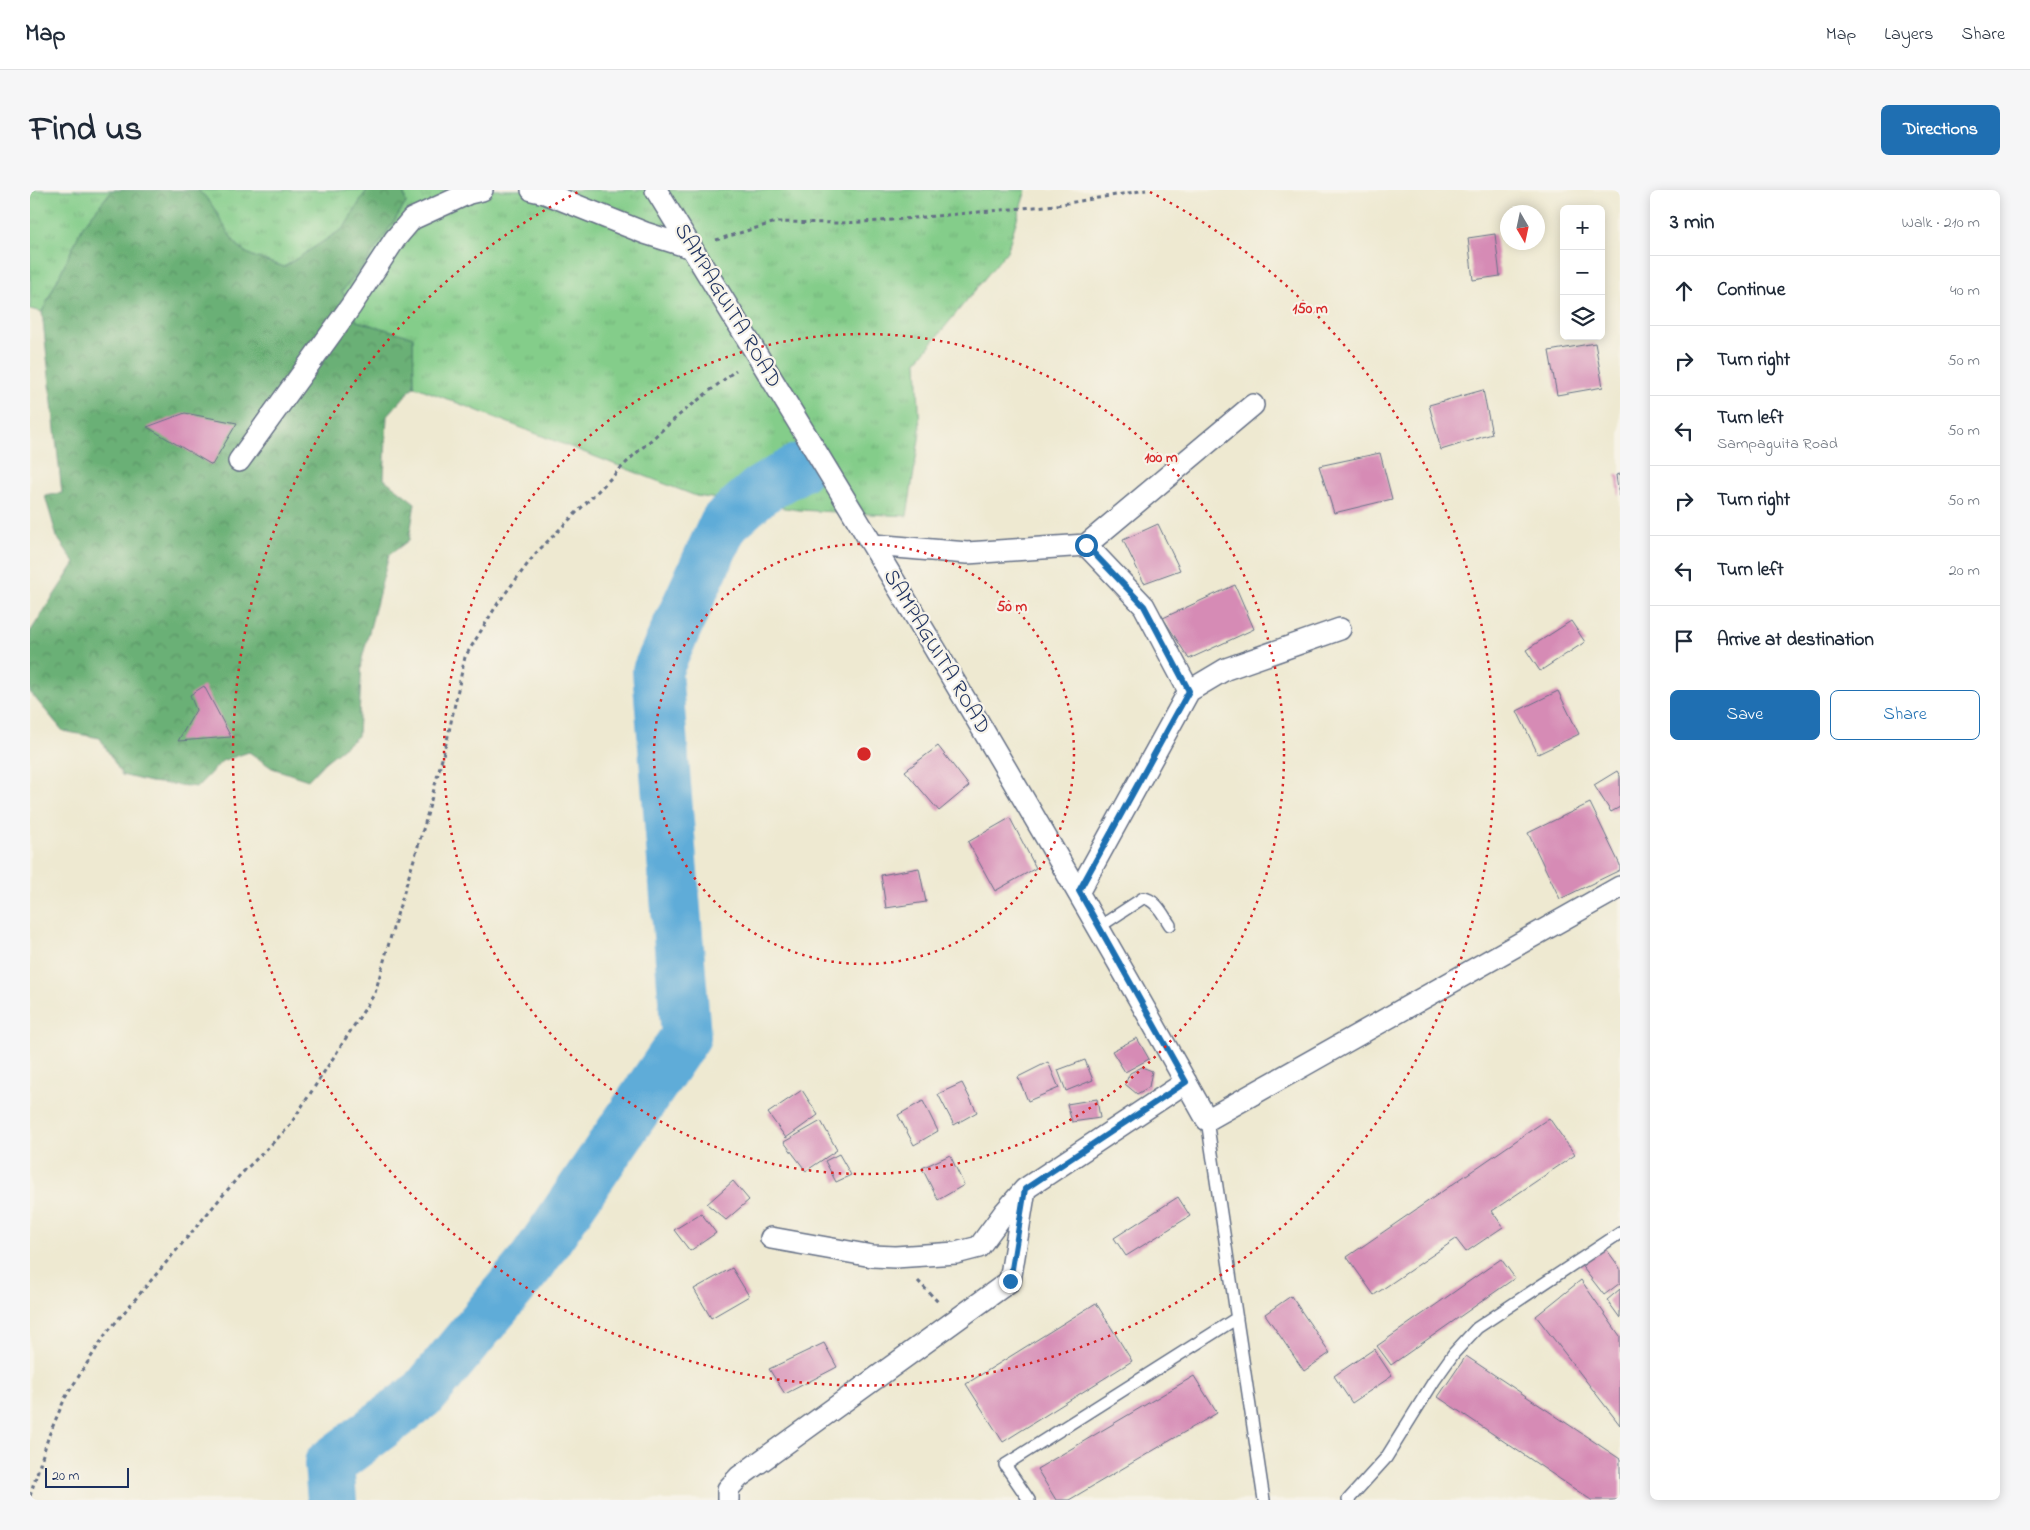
<!DOCTYPE html>
<meta charset="utf-8">
<style>
:root{--surface:#fff;--page:#f6f6f7;--text:#1f2937;--muted:#747a83;--line:#e0e1e3;--accent:#1f6fb2}
body{margin:0;font-family:"Indie Flower",sans-serif;background:var(--page);color:var(--text)}
.controls{position:absolute;right:15px;top:15px;display:grid;overflow:hidden;border-radius:8px;box-shadow:0 2px 12px #0003}
.controls button{width:45px;height:45px;display:grid;place-items:center;padding:0;border:0;border-bottom:1px solid var(--line);background:var(--surface);color:var(--text);font:25px sans-serif}
.compass{position:absolute;left:1470px;top:15px;width:45px;height:45px;border-radius:50%;background:var(--surface);box-shadow:0 2px 12px #0003;rotate:171deg}
.scale{position:absolute;left:15px;bottom:12px;width:84px;box-sizing:border-box;padding-left:5px;border:2px solid #1b2f5e;border-top:0;font-size:14px;line-height:18px;white-space:nowrap;color:#1b2f5e;-webkit-text-stroke:4px #f7f3e8;paint-order:stroke}
.stop{position:absolute;width:15px;height:15px;margin:-11px;border:4px solid #1f6fb2;border-radius:50%;background:#fff}
.stop.end{background:#1f6fb2;border-color:#fff;box-shadow:0 1px 5px #0008}
.list{margin:0;padding:0;list-style:none}
h2{display:flex;justify-content:space-between;align-items:center;height:65px;margin:0;padding:0 20px;font-size:21px}
h2 small{font-size:16px;font-weight:400;color:var(--muted)}
.list li{display:grid;grid-template-columns:32px 1fr auto;gap:15px;align-items:center;box-sizing:border-box;height:70px;padding:0 20px;border-top:1px solid var(--line)}
.list b{display:block;font-size:19px;white-space:nowrap}
.list p{margin:0;font-size:16px;white-space:nowrap;color:var(--muted)}
.list em{font-size:16px;font-style:normal;color:var(--muted)}
.actions{display:flex;gap:10px;padding:15px 20px}
.actions a{flex:1;padding:11px 0;border:1px solid var(--accent);border-radius:8px;text-align:center;font-size:18px;color:var(--accent)}
.actions .main{background:var(--accent);color:#fff}
.icon{flex:none;width:28px;height:28px;fill:none;stroke:currentColor;stroke-width:2;stroke-linecap:round;stroke-linejoin:round}
.map{position:relative;flex:none;width:1590px;height:1310px;overflow:hidden;border-radius:8px}
header{display:flex;align-items:center;gap:30px;box-sizing:border-box;height:70px;padding:0 25px;background:var(--surface);border-bottom:1px solid var(--line)}
header strong{font-size:24px}
nav{display:flex;gap:28px;margin-inline-start:auto;font-size:18px}
.intro{display:flex;align-items:center;justify-content:space-between;box-sizing:border-box;height:120px;padding:0 30px}
h1{margin:0;font-size:35px}
.button{padding:12px 22px;border-radius:8px;background:var(--accent);color:#fff;font-size:18px;font-weight:700}
main{display:flex;gap:30px;padding:0 30px}
aside{flex:1;background:var(--surface);border-radius:8px;box-shadow:0 2px 12px #0003}
.map>svg:first-child{display:block}
.grass{fill:url(#grass-tufts);stroke:#507e74}
.forest{fill:url(#forest-crowns);stroke:#43706a}
.lines{fill:none;stroke-linecap:round;stroke-linejoin:round}
.river{stroke:#5facd8;stroke-width:50}
.building{fill:#d68bb5}
.lane-casing{stroke:#657086;stroke-width:14}
.street-casing{stroke:#657086;stroke-width:24}
.path{stroke:#657086;stroke-width:3;stroke-dasharray:4 4;stroke-linecap:butt}
.lane{stroke:#fff;stroke-width:11}
.street{stroke:#fff;stroke-width:21}
.route{stroke:#1f6fb2;stroke-width:6}
.ring{fill:none;stroke:#d62828;stroke-width:2.5;stroke-dasharray:2.5 5}
.labels{text-anchor:middle;dominant-baseline:central;stroke-width:4.5;stroke-linejoin:round;paint-order:stroke}
.street-label{font-size:22px;fill:#1b2f5e;stroke:#f7f3e8}
.centre{fill:#d62828;stroke:#f7f3e8;stroke-width:2.5}
.ring-label{font-size:15px;text-anchor:middle;font-weight:bold;fill:#d62828;stroke:#f7f3e8;stroke-width:4.5;stroke-linejoin:round;paint-order:stroke}
</style>
<header>
<strong>Map</strong>
<nav><a>Map</a><a>Layers</a><a>Share</a></nav>
</header>
<div class="intro"><h1>Find us</h1><a class="button">Directions</a></div>
<main>
<div class="map">
<svg width="1590" height="1310" viewBox="0 0 1590 1310">
<defs>
<pattern id="grass-tufts" width="24" height="20" patternUnits="userSpaceOnUse" patternTransform="scale(1.25)"><rect width="24" height="20" fill="#84cd8a"/><path d="M3 7l-1-3M5 7V3M7 7l1-3M15 17l-1-3M17 17v-4M19 17l1-3" fill="none" stroke="#71b07a"/></pattern>
<pattern id="forest-crowns" width="20" height="18" patternUnits="userSpaceOnUse" patternTransform="scale(1.25)"><rect width="20" height="18" fill="#6bb076"/><path d="M2 6a3 3 0 1 1 6 0M12 15a3 3 0 1 1 6 0" fill="none" stroke="#579064"/></pattern>
</defs>
<rect width="100%" height="100%" fill="#f7f3e8"/>
<filter id="ink" filterUnits="userSpaceOnUse"><feTurbulence type="fractalNoise" baseFrequency=".02" numOctaves="2"/><feDisplacementMap in="SourceGraphic" scale="10" xChannelSelector="R" yChannelSelector="G"/><feConvolveMatrix kernelMatrix="1 2 1 2 8 2 1 2 1" color-interpolation-filters="sRGB"/></filter>
<filter id="wash" filterUnits="userSpaceOnUse"><feTurbulence type="fractalNoise" baseFrequency=".0096" numOctaves="4" result="noise"/><feDisplacementMap in="SourceGraphic" scale="20" xChannelSelector="R" yChannelSelector="G"/><feGaussianBlur stdDeviation="1.12" result="paint"/><feColorMatrix in="noise" values="0 0 0 0 0 0 0 0 0 0 0 0 0 0 0 0 0 1.4 0 .05"/><feComposite in="paint" operator="in"/></filter>
<g filter="url(#wash)">
<rect width="100%" height="100%" fill="#eee9d1"/>
<path class="grass" d="M 0,0 L 82,0 L 53,36 L 12,122 L 0,119 Z
M 167,0 L 337,0 L 314,38 L 254,77 C 243,73 223,68 214,61 C 193,46 189,14 167,0 Z
M 373,0 L 996,0 L 977,61 L 887,171 L 890,243 L 877,326 L 769,320 L 666,306 L 384,196 L 383,148 L 327,131 L 312,101 L 340,67 L 376,13 Z"/>
<path class="forest" d="M 82,0 L 167,0 C 189,14 193,46 214,61 C 223,68 243,73 254,77 L 314,38 L 337,0 L 373,0 L 376,13 L 340,67 L 312,101 L 327,131 L 383,147 L 384,196 L 357,226 L 354,289 L 385,313 L 379,350 L 359,365 L 332,469 L 328,546 L 295,572 L 278,590 L 242,578 L 219,562 L 192,571 L 167,597 L 120,592 L 92,585 L 70,548 L 33,541 L 0,502 L 0,442 L 45,373 L 27,347 L 15,306 L 32,303 L 12,122 L 53,36 Z"/>
<g class="lines">
<path class="river" d="M 302,1310 L 299,1274 L 394,1203 L 502,1072 L 656,846 L 627,481 L 694,333 L 730,301 L 769,278"/>
</g>
<g id="blocks">
<path class="building" d="M 1465,44 L 1470,86 L 1443,90 L 1438,48 Z
M 1565,153 L 1573,197 L 1527,205 L 1519,161 Z
M 1453,200 L 1462,244 L 1411,260 L 1399,215 Z
M 155,223 L 207,233 L 182,275 L 117,237 Z
M 1350,263 L 1362,309 L 1304,323 L 1289,276 Z
M 1590,284 L 1590,305 L 1589,306 L 1586,285 Z
M 1128,334 L 1150,380 L 1114,393 L 1093,350 Z
M 1205,395 L 1224,439 L 1159,469 L 1133,428 Z
M 1541,431 L 1555,452 L 1510,481 L 1496,460 Z
M 174,496 L 201,547 L 148,551 L 166,520 L 160,505 Z
M 1528,501 L 1549,544 L 1508,564 L 1487,521 Z
M 908,556 L 939,596 L 909,621 L 875,581 Z
M 1587,581 L 1590,586 L 1590,617 L 1581,622 L 1564,595 Z
M 1560,613 L 1590,675 L 1590,680 L 1530,709 L 1498,643 Z
M 980,628 L 1006,678 L 965,701 L 938,652 Z
M 889,678 L 896,712 L 856,718 L 851,685 Z
M 1107,848 L 1119,869 L 1095,882 L 1082,861 Z
M 1055,870 L 1063,890 L 1036,901 L 1028,880 Z
M 1018,872 L 1029,898 L 998,911 L 988,887 Z
M 1112,877 L 1122,881 L 1119,897 L 1107,904 L 1095,894 L 1100,883 Z
M 932,893 L 947,922 L 924,935 L 908,904 Z
M 772,900 L 788,925 L 756,948 L 738,923 Z
M 1067,909 L 1070,928 L 1042,932 L 1037,914 Z
M 893,911 L 908,941 L 884,955 L 868,925 Z
M 1519,928 L 1545,965 L 1462,1021 L 1473,1037 L 1436,1062 L 1426,1049 L 1344,1105 L 1317,1067 Z
M 791,931 L 807,960 L 776,981 L 754,952 Z
M 809,964 L 821,985 L 806,992 L 795,971 Z
M 920,965 L 934,995 L 908,1010 L 892,978 Z
M 703,991 L 719,1010 L 696,1030 L 677,1014 Z
M 1148,1007 L 1160,1026 L 1096,1066 L 1084,1048 Z
M 671,1023 L 686,1043 L 660,1061 L 644,1040 Z
M 1574,1056 L 1590,1078 L 1590,1093 L 1574,1105 L 1550,1074 Z
M 1471,1069 L 1485,1088 L 1361,1175 L 1347,1156 Z
M 702,1078 L 719,1106 L 681,1128 L 664,1099 Z
M 1551,1090 L 1590,1146 L 1590,1235 L 1506,1126 Z
M 1590,1099 L 1590,1128 L 1577,1110 Z
M 1261,1106 L 1300,1163 L 1274,1181 L 1235,1124 Z
M 1066,1113 L 1102,1171 L 973,1252 L 936,1194 Z
M 794,1153 L 807,1177 L 755,1204 L 739,1179 Z
M 1344,1159 L 1362,1186 L 1322,1213 L 1304,1186 Z
M 1436,1166 L 1590,1269 L 1590,1310 L 1561,1310 L 1408,1207 Z
M 1164,1186 L 1187,1223 L 1039,1310 L 1026,1310 L 1007,1279 Z"/>
</g>
</g>
<g filter="url(#ink)">
<use href="#blocks" fill-opacity="0" stroke="#657086" stroke-width="1"/>
<g class="lines">
<g class="lane-casing">
<path id="lane" d="M 1069,737 L 1113,708 C 1126,709 1133,725 1140,735
M 1177,930 L 1234,1310
M 999,1310 L 975,1275 L 1207,1128
M 1318,1310 L 1356,1268 L 1404,1191 L 1424,1163 L 1447,1138 L 1590,1043"/>
</g>
<g class="street-casing">
<path id="street" d="M 502,0 L 515,3 L 615,43 L 662,58
M 626,0 C 815,307 1002,615 1177,930 L 1590,697
M 209,271 L 321,116 L 365,49 L 382,29 L 439,3 L 452,0
M 843,355 L 937,363 L 1056,355 L 1223,215
M 1056,355 L 1114,416 L 1159,501
M 1049,701 L 1159,501 L 1196,479 L 1310,439
M 741,1048 L 842,1066 L 865,1067 L 926,1063 L 949,1057 L 974,1023 L 995,999
M 698,1310 L 698,1299 L 709,1287 L 980,1091 L 995,999 L 1156,892"/>
</g>
<path class="path" d="M 686,50 L 746,32 L 811,33 L 851,31 L 1026,15 L 1116,0
M 888,1091 L 909,1113
M 0,1306 L 19,1245 L 35,1208 L 75,1145 L 210,985 L 258,938 L 345,803 L 364,735 L 395,633 L 418,546 L 435,467 L 468,413 L 506,363 L 603,266 L 648,226 L 706,180"/>
<use href="#lane" class="lane"/>
<use href="#street" class="street"/>
</g>
</g>
<g class="lines" filter="url(#ink)">
<path class="route" d="M 980,1091 L 995,999 L 1156,892 L 1049,701 L 1159,501 L 1114,416 L 1056,355"/>
</g>
<g class="ring">
<circle cx="834" cy="564" r="210"/>
<circle cx="834" cy="564" r="420"/>
<path d="M1120 2A631 631 0 1 1 548 2"/>
</g>
<g class="labels">
<g class="street-label">
<text transform="translate(697 116) rotate(59)">SAMPAGUITA ROAD</text>
<text transform="translate(906 462) rotate(59)">SAMPAGUITA ROAD</text>
</g>
</g>
<circle cx="834" cy="564" r="8" class="centre"/>
<g class="ring-label">
<text x="1280" y="123">150 m</text>
<text x="1131" y="272">100 m</text>
<text x="982" y="421">50 m</text>
</g>
</svg>
<div class="controls">
<button>+</button>
<button>−</button>
<button><svg class="icon" aria-label="layers" viewBox="0 0 24 24"><path d="M12 4l9 5-9 5-9-5zM3 14l9 5 9-5"/></svg></button>
</div>
<svg class="compass" viewBox="-18 -18 36 36"><path d="M0-13l5 13h-10z" fill="#e53935"/><path d="M0 13l5-13h-10z" fill="#747a83"/></svg>
<div class="scale">20 m</div>
<div class="stop" style="left:1056px;top:355px"></div>
<div class="stop end" style="left:980px;top:1091px"></div>
</div>
<aside>
<h2>3 min<small>Walk · 210 m</small></h2>
<ul class="list">
<li><svg class="icon" aria-label="ahead" viewBox="0 0 24 24"><path d="M12 20V5M6 11l6-6 6 6"/></svg><div><b>Continue</b></div><em>40 m</em></li>
<li><svg class="icon" aria-label="right" viewBox="0 0 24 24"><path d="M7 20v-9h11M14 6l5 5-5 5"/></svg><div><b>Turn right</b></div><em>50 m</em></li>
<li><svg class="icon" aria-label="left" viewBox="0 0 24 24"><path d="M17 20v-9H6M10 6l-5 5 5 5"/></svg><div><b>Turn left</b><p>Sampaguita Road</p></div><em>50 m</em></li>
<li><svg class="icon" aria-label="right" viewBox="0 0 24 24"><path d="M7 20v-9h11M14 6l5 5-5 5"/></svg><div><b>Turn right</b></div><em>50 m</em></li>
<li><svg class="icon" aria-label="left" viewBox="0 0 24 24"><path d="M17 20v-9H6M10 6l-5 5 5 5"/></svg><div><b>Turn left</b></div><em>20 m</em></li>
<li><svg class="icon" aria-label="arrive" viewBox="0 0 24 24"><path d="M6 21V4h12l-3 4 3 4H6"/></svg><div><b>Arrive at destination</b></div></li>
</ul>
<div class="actions"><a class="main">Save</a><a>Share</a></div>
</aside>
</main>
